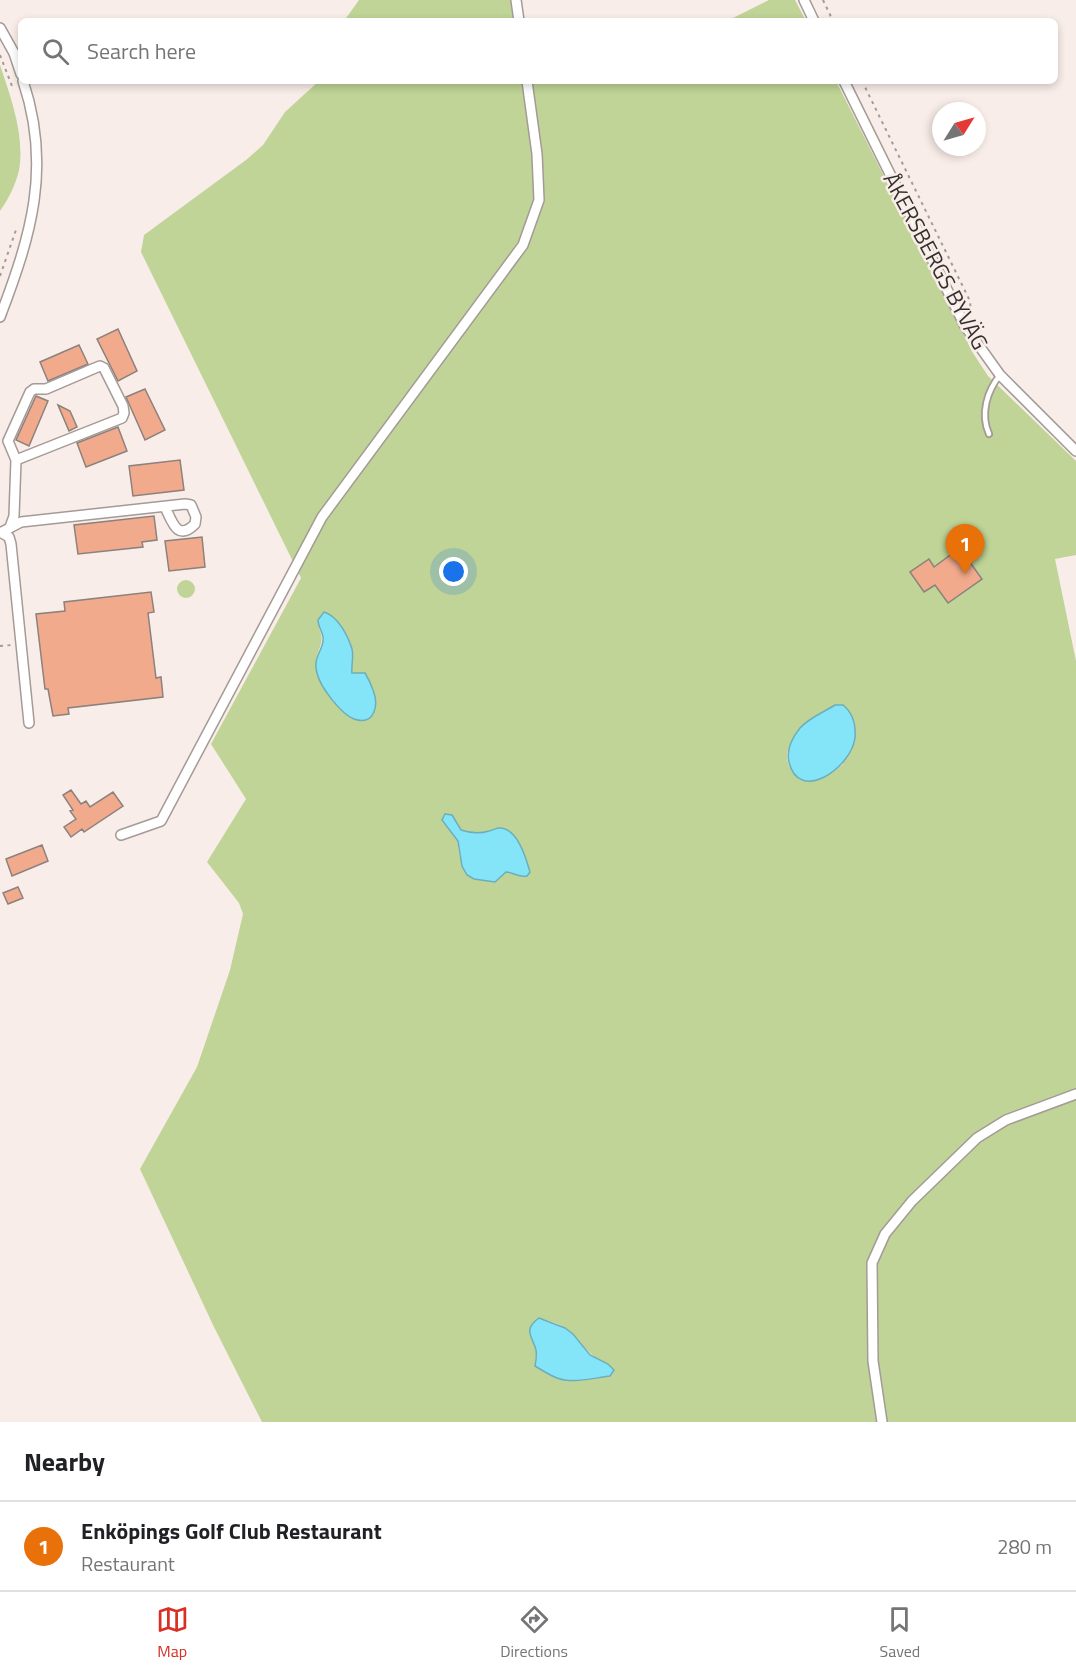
<!DOCTYPE html>
<meta charset="utf-8">
<style>
:root{--surface:#fff;--page:#f2f2f2;--text:#202124;--muted:#757577;--line:#e0e0e0;--accent:#d93025}
body{margin:0;font-family:"Titillium Web",sans-serif;background:var(--page);color:var(--text)}
.compass{position:absolute;left:932px;top:102px;width:54px;height:54px;border-radius:50%;background:var(--surface);box-shadow:0 3px 9px #0003;rotate:53deg}
.you{position:absolute;left:454px;top:572px;width:21px;height:21px;margin:-15px;border:4px solid #fff;border-radius:50%;background:#1a73e8;box-shadow:0 0 0 9px #1a73e833}
.badge{display:grid;place-items:center;width:39px;height:39px;border-radius:50%;background:var(--accent);color:#fff;font-size:20px;font-weight:700}
.pin{position:absolute;translate:-50% -50px;filter:drop-shadow(0 2px 3px #0008)}
.pin::after{content:'';position:absolute;top:32px;width:21px;height:18px;background:inherit;clip-path:polygon(0 0,100% 0,50% 100%)}
.list{margin:0;padding:0;list-style:none}
h2{display:flex;justify-content:space-between;align-items:center;height:78px;margin:0;padding:0 24px;font-size:26px}
h2 small{font-size:20px;font-weight:400;color:var(--muted)}
.list li{display:grid;grid-template-columns:39px 1fr auto;gap:18px;align-items:center;box-sizing:border-box;height:90px;padding:0 24px;border-top:2px solid var(--line)}
.list b{display:block;font-size:22px;white-space:nowrap}
.list p{margin:0;font-size:20px;white-space:nowrap;color:var(--muted)}
.list em{font-size:20px;font-style:normal;color:var(--muted)}
.icon{flex:none;width:33px;height:33px;fill:none;stroke:currentColor;stroke-width:2;stroke-linecap:round;stroke-linejoin:round}
.map{position:relative;flex:none;width:1076px;height:1422px;overflow:hidden}
.search{position:absolute;background:var(--surface);box-shadow:0 3px 9px #0003;left:18px;right:18px;top:18px;height:66px;display:flex;align-items:center;gap:15px;box-sizing:border-box;padding:0 21px;border-radius:9px;color:var(--muted);font-size:22px}
.sheet{height:168px;background:var(--surface)}
nav{display:flex;justify-content:space-around;align-items:center;box-sizing:border-box;height:84px;border-top:2px solid var(--line);background:var(--surface);font-size:16px;color:var(--muted)}
nav a{display:grid;justify-items:center;gap:3px}
nav .on{color:var(--accent)}
.map>svg:first-child{display:block}
.green{fill:#bfd496;fill-rule:evenodd}
.water{fill:#84e5f8;stroke:#6caebb;stroke-width:1.5}
.building{fill:#f2aa8d;stroke:#8b817d;stroke-width:1.5}
.lines{fill:none;stroke-linecap:round;stroke-linejoin:round}
.lane-casing{stroke:#a49a96;stroke-width:8}
.street-casing{stroke:#a49a96;stroke-width:12}
.path{stroke:#a39b97;stroke-width:2;stroke-dasharray:3 4.5;stroke-linecap:butt}
.lane{stroke:#fff;stroke-width:4.5}
.street{stroke:#fff;stroke-width:9}
.labels{text-anchor:middle;dominant-baseline:central;stroke-width:5;stroke-linejoin:round;paint-order:stroke}
.street-label{font-size:22px;fill:#332f2d;stroke:#f9ede9}
</style>
<div class="map">
<svg width="1076" height="1422" viewBox="0 0 1076 1422">
<rect width="100%" height="100%" fill="#f9ede9"/>
<path class="green" d="M 359,0 L 512,0 L 514,21 L 344,21 Z
M 769,0 L 795,0 L 806,21 L 727,21 Z
M 0,65 C 10,95 23,130 20,163 C 19,178 9,199 0,211 Z
M 319,81 L 836,81 L 973,353 L 988,376 L 1076,461 L 1076,555 L 1055,559 L 1076,661 L 1076,1422 L 262,1422 L 214,1327 L 140,1169 L 197,1067 L 230,970 L 243,914 L 239,903 L 207,862 L 246,799 L 211,744 L 301,578 L 141,252 L 144,235 L 246,160 L 263,145 L 285,112 ZM 319,628 L 342,629 L 352,649 L 352,673 L 357,674 L 343,711 C 327,694 309,676 319,650 C 322,641 323,638 319,628 ZM 819,715 L 843,764 C 830,776 820,781 803,780 C 799,777 795,774 792,770 C 776,749 803,725 819,715 ZM 452,815 L 461,830 C 474,834 486,833 498,828 L 525,856 L 530,872 L 506,872 L 495,882 L 474,879 L 467,875 L 459,853 L 458,841 L 442,820 ZM 539,1318 C 550,1321 565,1325 573,1334 C 586,1348 589,1356 608,1364 L 609,1376 C 593,1378 573,1384 557,1378 C 549,1375 542,1370 535,1366 Z
M177 589a9 9 0 1 1 18 0a9 9 0 1 1-18 0Z"/>
<path class="water" d="M 324,612 C 338,616 348,636 352,649 C 354,657 351,665 352,673 L 365,673 C 368,678 371,684 373,690 C 379,705 375,726 354,719 C 341,714 320,687 317,673 C 312,656 325,649 323,637 C 322,631 318,626 318,620 Z
M 835,705 L 843,705 C 853,713 856,725 855,738 C 851,768 799,804 789,762 C 786,750 792,738 800,728 C 809,718 824,712 835,705 Z
M 445,814 L 452,815 L 461,830 C 470,833 480,834 489,831 C 491,831 497,828 498,828 C 517,826 526,858 530,872 L 527,876 C 518,878 514,872 506,872 L 495,882 L 474,879 L 467,875 L 462,866 L 458,841 L 442,820 Z
M 539,1318 L 565,1328 L 573,1334 L 590,1355 L 608,1364 L 614,1370 L 610,1376 C 593,1378 573,1384 557,1378 C 549,1375 542,1370 535,1366 C 536,1361 537,1356 536,1350 C 533,1337 522,1330 539,1318 Z"/>
<path class="building" d="M 118,329 L 137,371 L 118,381 L 97,339 Z
M 79,345 L 88,364 L 48,381 L 40,362 Z
M 145,389 L 165,430 L 145,440 L 126,397 Z
M 36,396 L 48,401 L 29,446 L 16,440 Z
M 58,405 L 70,411 L 77,427 L 69,431 Z
M 118,427 L 127,451 L 86,467 L 77,443 Z
M 180,460 L 184,490 L 133,496 L 129,466 Z
M 154,516 L 157,540 L 142,542 L 143,547 L 78,554 L 74,525 Z
M 202,537 L 205,567 L 169,571 L 165,541 Z
M 953,553 L 962,565 L 969,561 L 982,579 L 948,603 L 935,585 L 924,592 L 910,572 L 929,559 L 934,567 Z
M 151,592 L 154,612 L 148,613 L 156,678 L 161,677 L 163,697 L 68,708 L 69,714 L 53,716 L 48,689 L 45,689 L 36,614 L 65,611 L 64,602 Z
M 71,790 L 81,804 L 86,801 L 90,807 L 113,792 L 123,806 L 84,832 L 82,829 L 71,837 L 64,827 L 76,819 L 70,811 L 73,810 L 63,795 Z
M 42,845 L 48,861 L 12,876 L 6,859 Z
M 18,887 L 23,898 L 8,904 L 3,893 Z"/>
<g class="lines">
<g class="lane-casing">
<path id="lane" d="M 989,434 C 980,414 987,391 1000,375"/>
</g>
<g class="street-casing">
<path id="street" d="M 516,0 L 519,21
M 804,0 L 814,21
M 0,28 L 14,53 L 21,74
M 844,81 L 965,326 L 1000,375 L 1076,451
M 0,317 C 31,236 52,167 23,81
M 10,527 L 14,516 L 16,460 L 122,418 L 124,413 L 123,406 L 104,368 L 100,366 L 95,368 L 46,389 L 34,389 L 30,392 L 8,441 L 16,460
M 0,532 L 9,537 L 11,544 L 29,723
M 2,532 L 21,522 L 185,504 L 191,505 L 196,517 L 195,524 C 177,542 172,521 165,507
M 121,835 L 161,821 L 322,517 L 523,245 L 539,200 L 537,154 L 527,81
M 882,1422 L 873,1361 L 872,1263 L 885,1234 L 912,1201 L 977,1138 L 1006,1120 L 1076,1094"/>
</g>
<path class="path" d="M 823,0 L 833,21
M 0,55 L 12,86
M 862,81 L 970,301 L 971,314
M 0,276 L 17,227
M 0,646 L 12,645"/>
<use href="#lane" class="lane"/>
<use href="#street" class="street"/>
</g>
<g class="labels">
<g class="street-label">
<text transform="translate(936 261) rotate(62)">ÅKERSBERGS BYVÄG</text>
</g>
</g>
</svg>
<svg class="compass" viewBox="-18 -18 36 36"><path d="M0-13l5 13h-10z" fill="#e53935"/><path d="M0 13l5-13h-10z" fill="#757577"/></svg>
<div class="you"></div>
<div class="pin badge" style="left:965px;top:574px;background:#e8710a">1</div>
<div class="search"><svg class="icon" aria-label="search" viewBox="0 0 24 24"><circle cx="10" cy="10" r="6"/><path d="M15 15l6 6"/></svg>Search here</div>
</div>
<section class="sheet">
<h2>Nearby<small></small></h2>
<ul class="list">
<li><span class="badge" style="background:#e8710a">1</span><div><b>Enköpings Golf Club Restaurant</b><p>Restaurant</p></div><em>280 m</em></li>
</ul>
</section>
<nav>
<a class="on"><svg class="icon" aria-label="map" viewBox="0 0 24 24"><path d="M3 6l6-2 6 2 6-2v14l-6 2-6-2-6 2zM9 4v14M15 6v14"/></svg>Map</a>
<a><svg class="icon" aria-label="directions" viewBox="0 0 24 24"><path d="M12 3l9 9-9 9-9-9zM9 14v-3h6M13 9l2 2-2 2"/></svg>Directions</a>
<a><svg class="icon" aria-label="saved" viewBox="0 0 24 24"><path d="M7 4h10v16l-5-4-5 4z"/></svg>Saved</a>
</nav>
